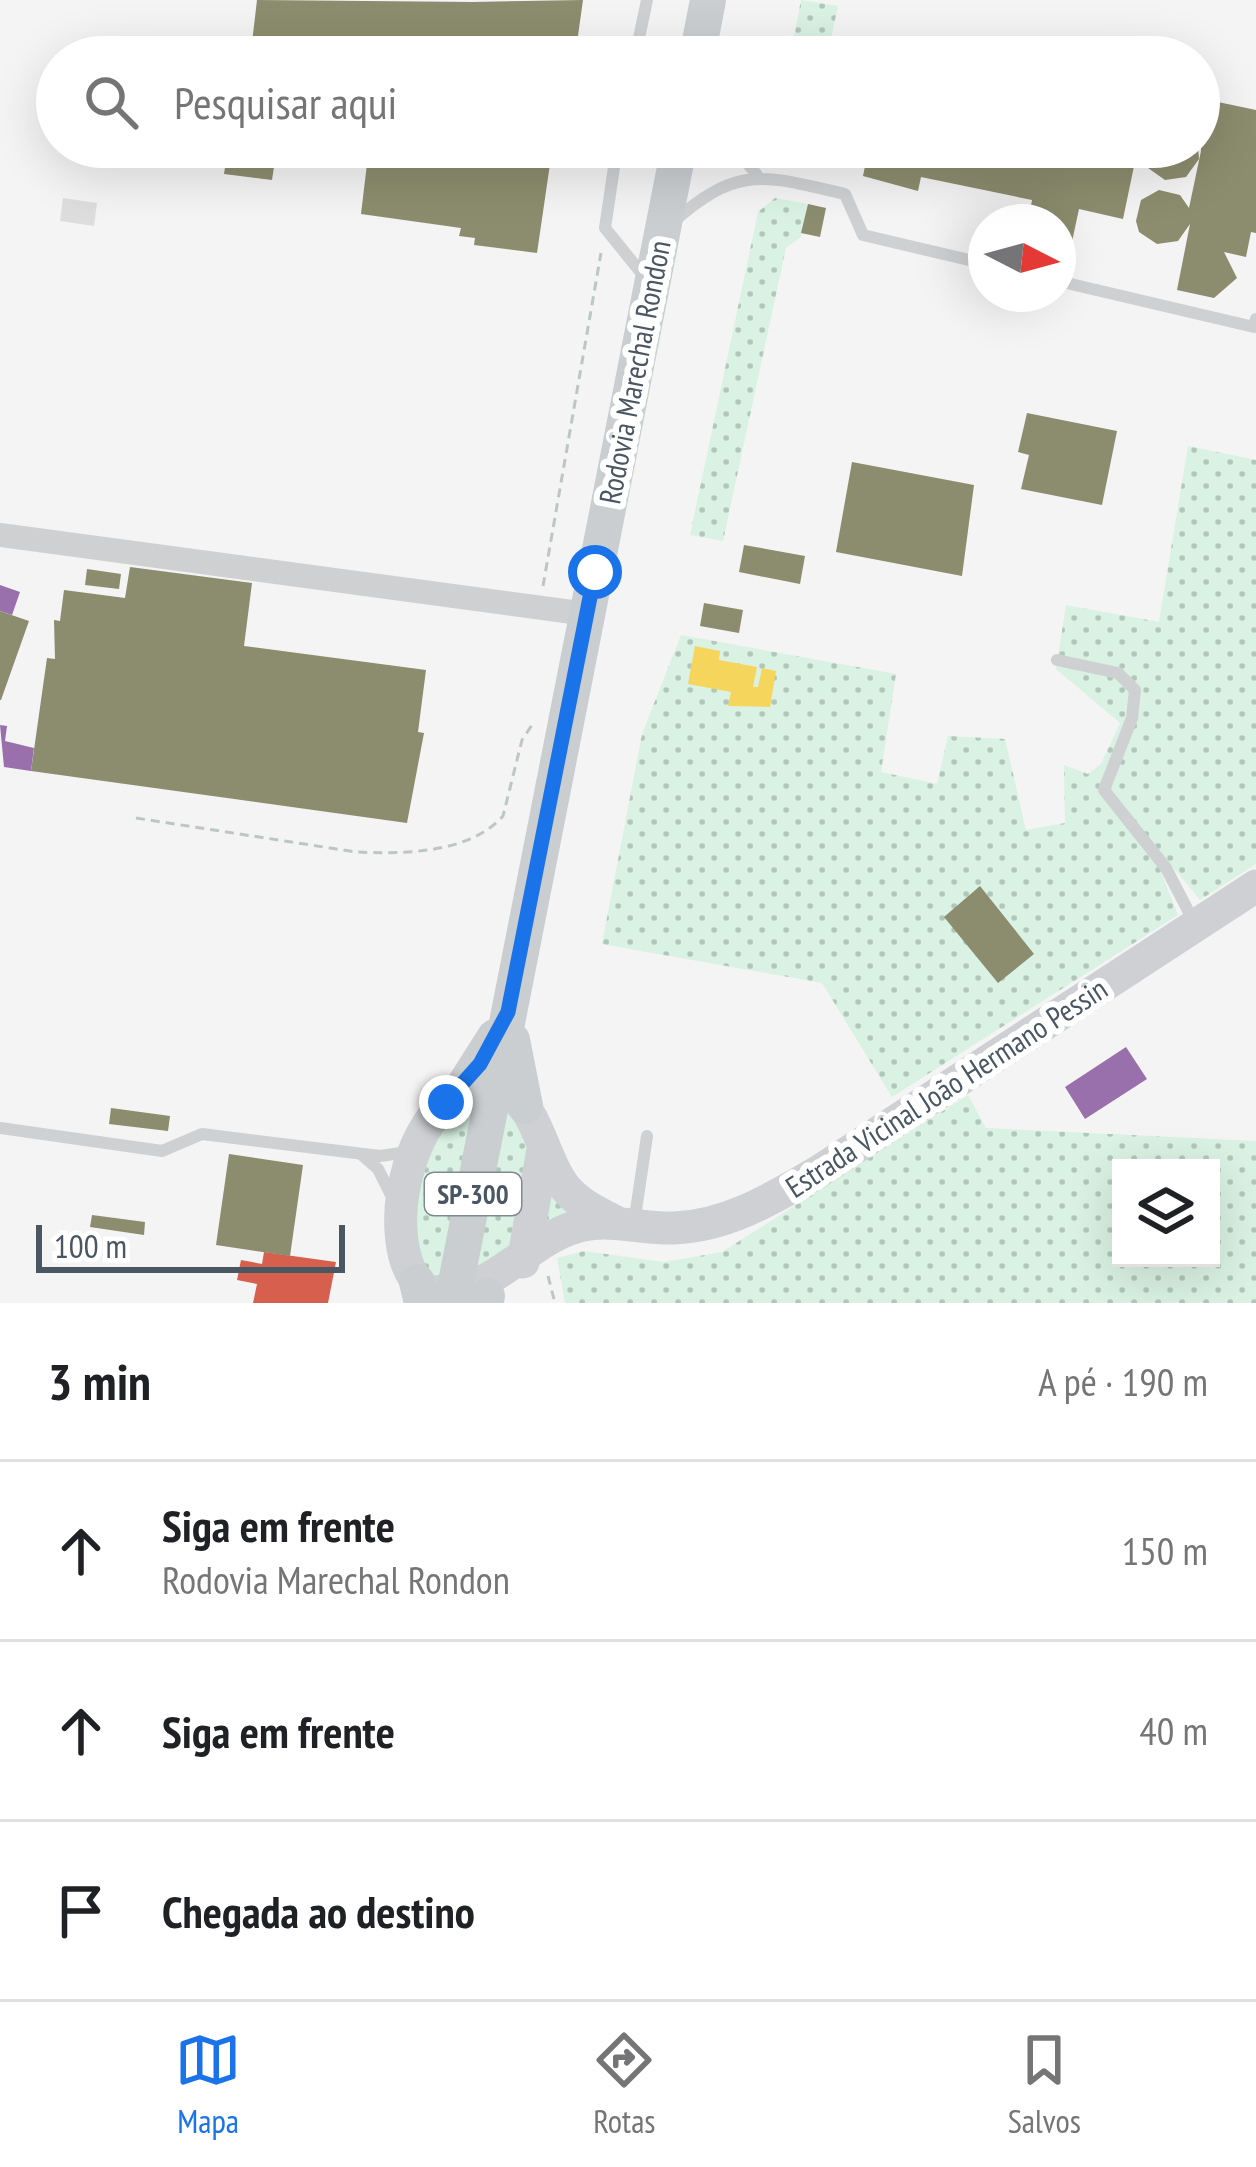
<!DOCTYPE html>
<html lang="pt">
<meta charset="utf-8">
<style>
:root{--surface:#fff;--page:#f6f6f6;--text:#202124;--muted:#757577;--line:#e0e0e0;--accent:#1a73e8}
body{margin:0;font-family:"PT Sans Narrow",sans-serif;background:var(--page);color:var(--text)}
.controls{position:absolute;right:36px;bottom:36px;display:grid;overflow:hidden;border-radius:0px;box-shadow:0 12px 48px #0002}
.controls button{width:108px;height:108px;display:grid;place-items:center;padding:0;border:0;border-bottom:3px solid var(--line);background:var(--surface);color:var(--text);font:60px sans-serif}
.compass{position:absolute;left:968px;top:204px;width:108px;height:108px;border-radius:50%;background:var(--surface);box-shadow:0 12px 48px #0002;rotate:96deg}
.scale{position:absolute;left:36px;bottom:30px;width:309px;box-sizing:border-box;padding-left:12px;border:6px solid #4a5661;border-top:0;font-size:33px;line-height:42px;white-space:nowrap;color:#4a5661;-webkit-text-stroke:9px #fff;paint-order:stroke}
.stop{position:absolute;width:36px;height:36px;margin:-27px;border:9px solid #1a73e8;border-radius:50%;background:#fff}
.stop.end{background:#1a73e8;border-color:#fff;box-shadow:0 3px 12px #0008}
.list{margin:0;padding:0;list-style:none}
h2{display:flex;justify-content:space-between;align-items:center;height:156px;margin:0;padding:0 48px;font-size:51px}
h2 small{font-size:39px;font-weight:400;color:var(--muted)}
.list li{display:grid;grid-template-columns:78px 1fr auto;gap:36px;align-items:center;box-sizing:border-box;height:180px;padding:0 48px;border-top:3px solid var(--line)}
.list b{display:block;font-size:45px;white-space:nowrap}
.list p{margin:0;font-size:39px;white-space:nowrap;color:var(--muted)}
.list em{font-size:39px;font-style:normal;color:var(--muted)}
.icon{flex:none;width:66px;height:66px;fill:none;stroke:currentColor;stroke-width:2;stroke-linecap:round;stroke-linejoin:round}
.map{position:relative;flex:none;width:1256px;height:1303px;overflow:hidden}
.search{position:absolute;background:var(--surface);box-shadow:0 12px 48px #0002;left:36px;right:36px;top:36px;height:132px;display:flex;align-items:center;gap:30px;box-sizing:border-box;padding:0 42px;border-radius:66px;color:var(--muted);font-size:45px}
.sheet{height:696px;background:var(--surface)}
nav{display:flex;justify-content:space-around;align-items:center;box-sizing:border-box;height:168px;border-top:3px solid var(--line);background:var(--surface);font-size:33px;color:var(--muted)}
nav a{display:grid;justify-items:center;gap:6px}
nav .on{color:var(--accent)}
.map>svg:first-child{display:block}
.grass{fill:url(#grass-dots);fill-rule:evenodd}
.homes{fill:#f6d55c}
.shops{fill:#d6604d}
.offices{fill:#9970ab}
.industry{fill:#8c8c6e}
.building{fill:#ddddde}
.lines{fill:none;stroke-linecap:round;stroke-linejoin:round}
.path{stroke:#bcc7c4;stroke-width:3;stroke-dasharray:9 6;stroke-linecap:butt}
.service{stroke:#ced0d2;stroke-width:12}
.minor{stroke:#ced0d2;stroke-width:24}
.secondary{stroke:#ced0d4;stroke-width:33}
.primary{stroke:#caced1;stroke-width:36}
.route{stroke:#1a73e8;stroke-width:15}
.labels{text-anchor:middle;dominant-baseline:central;stroke-width:12;stroke-linejoin:round;paint-order:stroke}
.shield{fill:#fff;stroke:#808990;stroke-width:3}
.shield-label{font-size:27px;font-weight:bold;fill:#4a5661}
.street-label{font-size:30px;fill:#4a5661;stroke:#fff}
</style>
<div class="map">
<svg width="1256" height="1303" viewBox="0 0 1256 1303">
<defs>
<pattern id="grass-dots" width="8" height="8" patternUnits="userSpaceOnUse" patternTransform="scale(3)"><rect width="8" height="8" fill="#d9f2e3"/><path d="M2 2h.1M6 6h.1" fill="none" stroke="#b2c7bb" stroke-width="1.8" stroke-linecap="round"/></pattern>
</defs>
<rect width="100%" height="100%" fill="#f4f4f4"/>
<path class="grass" d="M 801,0 L 838,6 L 827,57 L 790,57 Z
M 775,198 L 808,204 L 801,237 L 786,248 L 723,541 L 690,535 L 758,212 Z
M 1188,446 L 1256,460 L 1256,864 L 1200,900 L 1172,866 L 1161,872 L 1178,915 L 892,1097 L 822,983 L 602,944 L 642,734 L 681,635 L 896,674 L 881,772 L 937,784 L 948,736 L 1005,739 L 1026,830 L 1065,823 L 1064,765 L 1088,774 L 1101,764 L 1120,723 L 1056,669 L 1066,605 L 1159,622 Z
M 968,1095 L 986,1128 L 1256,1141 L 1256,1303 L 565,1303 L 557,1258 L 584,1251 L 664,1262 L 722,1252 ZM 1121,1168 L 1211,1168 L 1211,1258 L 1121,1258 Z
M 500,1100 L 576,1207 L 541,1237 L 435,1286 L 409,1236 L 435,1120 L 444,1110 Z"/>
<path class="homes" d="M 695,646 L 720,651 L 719,660 L 757,667 L 753,687 L 758,687 L 762,668 L 776,671 L 770,707 L 728,706 L 731,692 L 688,684 Z"/>
<path class="shops" d="M 264,1252 L 336,1262 L 328,1303 L 253,1303 L 257,1284 L 237,1280 L 241,1260 L 262,1264 Z"/>
<path class="offices" d="M 0,585 L 20,592 L 12,615 L 0,611 Z
M 0,725 L 7,726 L 5,741 L 34,748 L 31,771 L 4,767 Z
M 1126,1047 L 1147,1079 L 1085,1119 L 1065,1087 Z"/>
<path class="industry" d="M 257,0 L 472,2 L 583,0 L 575,57 L 209,57 L 211,46 L 251,51 Z
M 930,43 L 990,55 L 990,57 L 927,57 Z
M 1199,98 L 1256,110 L 1256,233 L 1251,232 L 1246,257 L 1224,252 L 1237,278 L 1214,298 L 1177,290 L 1190,224 L 1178,241 L 1157,244 L 1139,232 L 1136,221 L 1141,200 L 1159,190 L 1180,195 L 1189,208 L 1201,151 Z
M 228,147 L 277,147 L 272,180 L 224,174 Z
M 369,147 L 564,147 L 561,166 L 550,164 L 537,253 L 474,245 L 475,238 L 459,236 L 461,228 L 361,214 Z
M 869,147 L 1138,147 L 1123,219 L 1079,209 L 1070,251 L 1058,248 L 1058,222 L 1028,222 L 1032,200 L 921,177 L 918,191 L 863,176 Z
M 1144,147 L 1198,147 L 1199,159 L 1186,177 L 1165,180 L 1148,168 Z
M 808,204 L 826,208 L 820,237 L 801,233 Z
M 1027,413 L 1117,431 L 1102,505 L 1021,489 L 1029,455 L 1018,452 Z
M 852,462 L 974,485 L 962,576 L 836,552 Z
M 744,545 L 805,556 L 800,584 L 739,572 Z
M 130,567 L 252,583 L 244,646 L 426,670 L 418,732 L 424,733 L 407,823 L 31,771 L 47,658 L 55,659 L 54,620 L 60,621 L 64,590 L 125,598 Z
M 87,569 L 121,574 L 119,589 L 85,585 Z
M 704,603 L 743,610 L 739,633 L 700,626 Z
M 0,611 L 29,621 L 1,700 L 0,700 Z
M 980,886 L 1034,954 L 998,983 L 944,917 Z
M 111,1108 L 170,1116 L 168,1131 L 109,1124 Z
M 229,1154 L 303,1165 L 290,1256 L 216,1245 Z
M 92,1215 L 145,1222 L 144,1235 L 90,1227 Z"/>
<path class="building" d="M 63,198 L 97,203 L 94,226 L 60,221 Z"/>
<g class="lines">
<path class="path" d="M 543,586 L 601,253
M 136,818 L 356,852 C 403,854 469,854 503,816 L 522,740 L 534,722
M 548,1276 L 555,1303"/>
<path class="service" d="M 635,57 L 647,0
M 617,147 L 605,228 L 647,280
M 734,147 L 757,175
M 672,223 C 739,163 765,176 845,194 L 863,235 L 986,264
M 1058,281 L 1254,327 L 1256,319
M 1057,660 L 1118,673 L 1135,690 L 1132,718 L 1104,790 L 1166,868 L 1195,924
M 0,1128 L 162,1151 L 202,1134 L 380,1156 L 408,1152
M 361,1154 L 378,1169 L 394,1201
M 634,1224 L 647,1136"/>
<path class="minor" d="M 0,535 L 587,614"/>
<path class="secondary" d="M 616,1222 C 597,1212 577,1203 564,1186 C 541,1157 538,1100 500,1090 C 413,1065 369,1251 427,1291 C 489,1303 528,1236 583,1225 C 614,1219 643,1229 674,1228 C 728,1226 773,1198 818,1172 L 1256,886
M 523,1262 L 543,1150"/>
<path class="primary" d="M 697,57 L 708,0
M 512,1040 L 525,1106
M 460,1092 L 495,1037
M 417,1282 L 422,1303
M 452,1303 L 679,147
M 481,1303 L 487,1296"/>
</g>
<g class="lines">
<path class="route" d="M 446,1102 L 480,1064 L 508,1012 L 595,572"/>
</g>
<g class="labels">
<rect class="shield" x="425" y="1173" width="96" height="42" rx="9"/>
<g class="shield-label">
<text x="473" y="1194">SP-300</text>
</g>
<g class="street-label">
<text transform="translate(634 372) rotate(-79)">Rodovia Marechal Rondon</text>
<text transform="translate(946 1087) rotate(-33)">Estrada Vicinal João Hermano Pessin</text>
</g>
</g>
</svg>
<div class="controls">
<button><svg class="icon" aria-label="layers" viewBox="0 0 24 24"><path d="M12 4l9 5-9 5-9-5zM3 14l9 5 9-5"/></svg></button>
</div>
<svg class="compass" viewBox="-18 -18 36 36"><path d="M0-13l5 13h-10z" fill="#e53935"/><path d="M0 13l5-13h-10z" fill="#757577"/></svg>
<div class="scale">100 m</div>
<div class="stop" style="left:595px;top:572px"></div>
<div class="stop end" style="left:446px;top:1102px"></div>
<div class="search"><svg class="icon" aria-label="search" viewBox="0 0 24 24"><circle cx="10" cy="10" r="6"/><path d="M15 15l6 6"/></svg>Pesquisar aqui</div>
</div>
<section class="sheet">
<h2>3 min<small>A pé · 190 m</small></h2>
<ul class="list">
<li><svg class="icon" aria-label="ahead" viewBox="0 0 24 24"><path d="M12 20V5M6 11l6-6 6 6"/></svg><div><b>Siga em frente</b><p>Rodovia Marechal Rondon</p></div><em>150 m</em></li>
<li><svg class="icon" aria-label="ahead" viewBox="0 0 24 24"><path d="M12 20V5M6 11l6-6 6 6"/></svg><div><b>Siga em frente</b></div><em>40 m</em></li>
<li><svg class="icon" aria-label="arrive" viewBox="0 0 24 24"><path d="M6 21V4h12l-3 4 3 4H6"/></svg><div><b>Chegada ao destino</b></div></li>
</ul>
</section>
<nav>
<a class="on"><svg class="icon" aria-label="map" viewBox="0 0 24 24"><path d="M3 6l6-2 6 2 6-2v14l-6 2-6-2-6 2zM9 4v14M15 6v14"/></svg>Mapa</a>
<a><svg class="icon" aria-label="directions" viewBox="0 0 24 24"><path d="M12 3l9 9-9 9-9-9zM9 14v-3h6M13 9l2 2-2 2"/></svg>Rotas</a>
<a><svg class="icon" aria-label="saved" viewBox="0 0 24 24"><path d="M7 4h10v16l-5-4-5 4z"/></svg>Salvos</a>
</nav>
